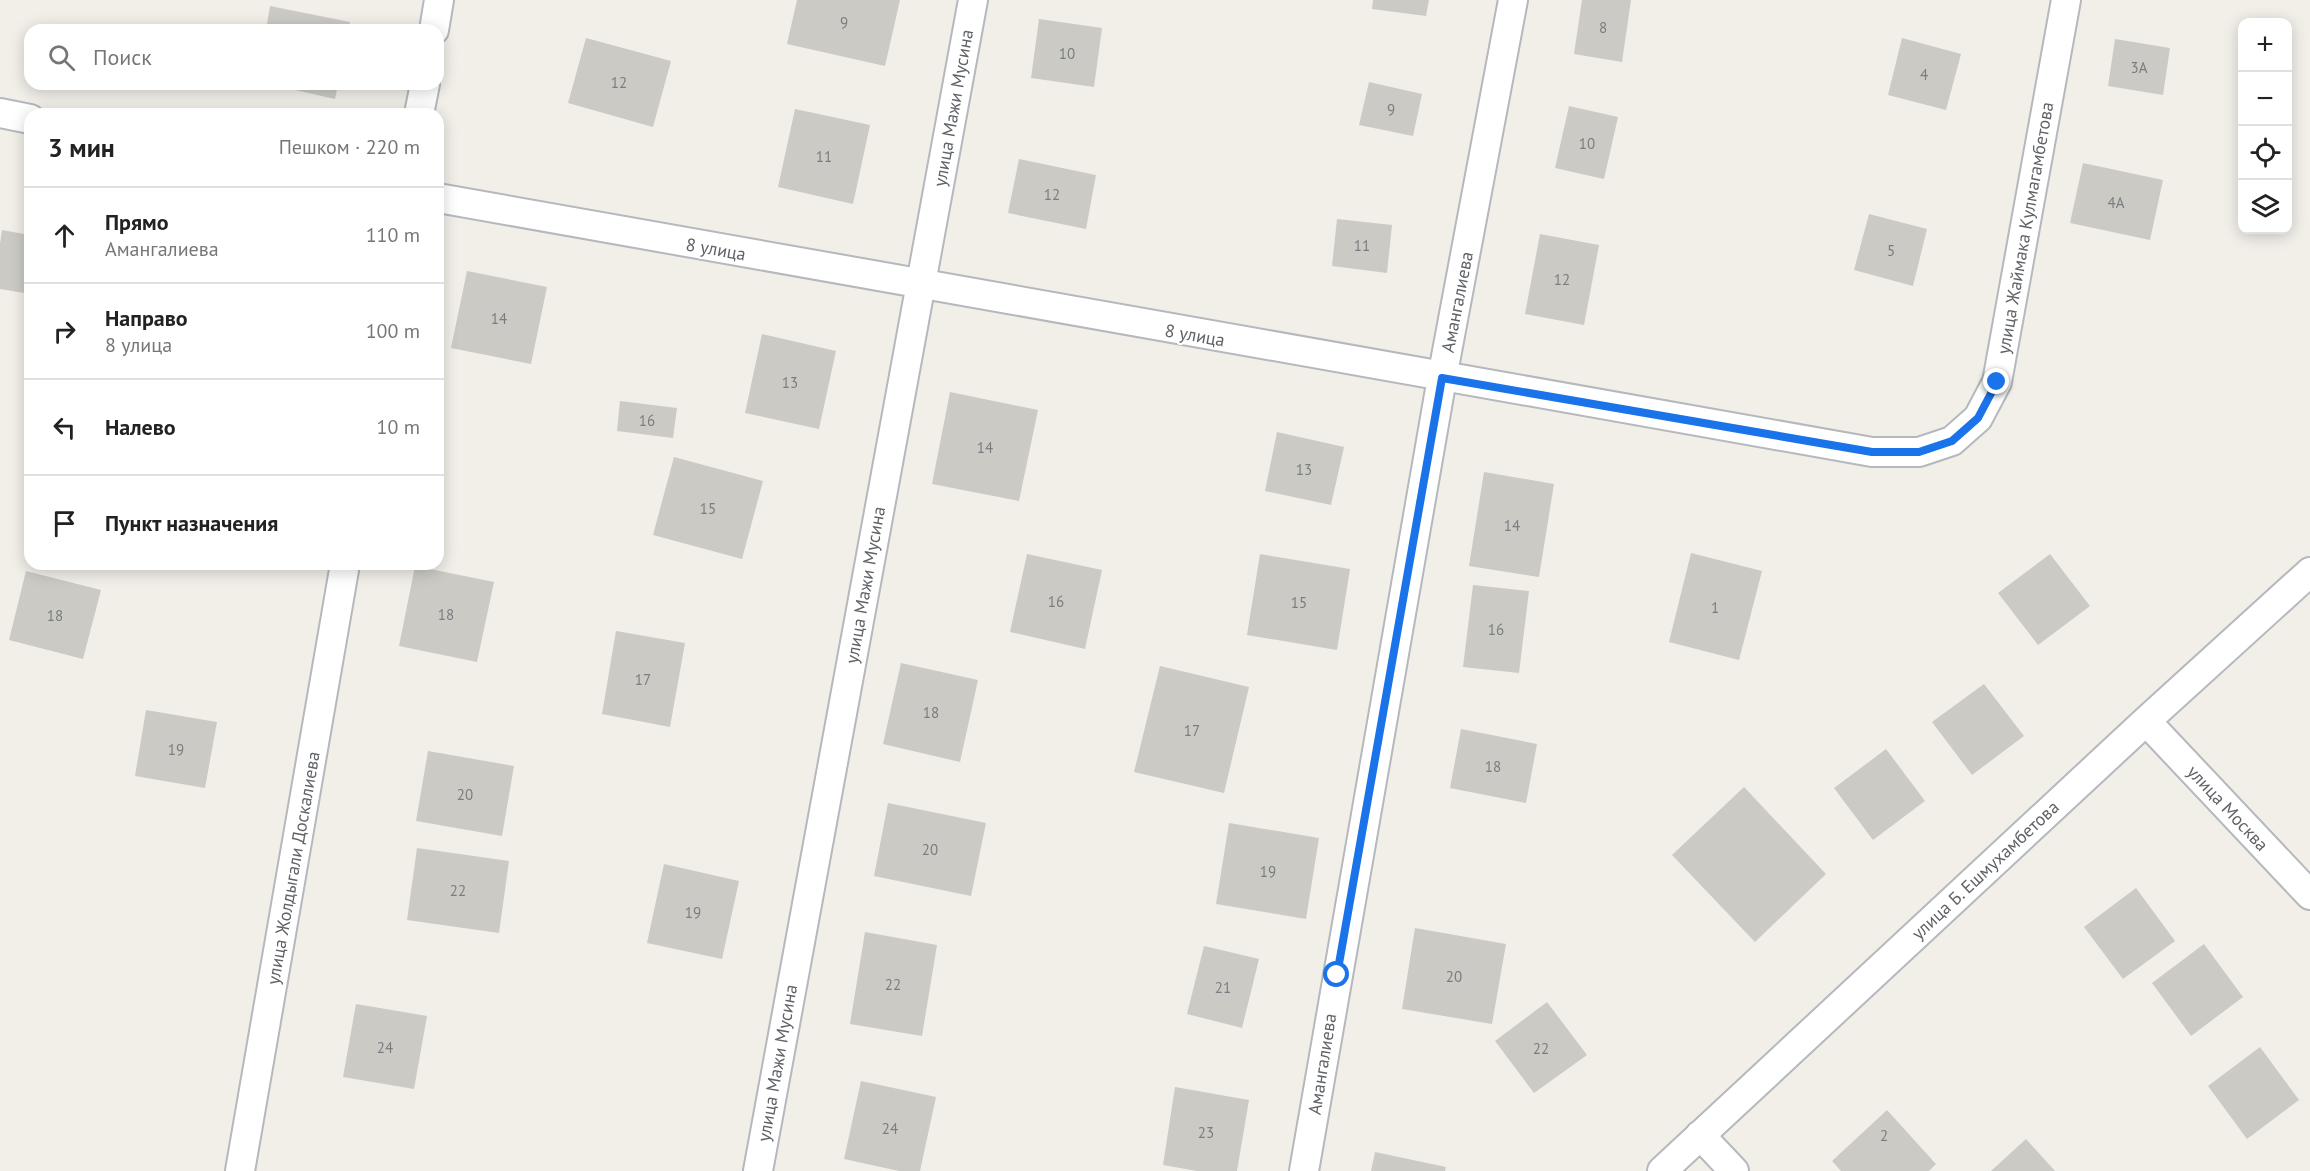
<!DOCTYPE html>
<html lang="ru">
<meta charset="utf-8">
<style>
:root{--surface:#fff;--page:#f6f6f6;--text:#222;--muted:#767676;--line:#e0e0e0}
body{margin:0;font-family:"PT Sans",sans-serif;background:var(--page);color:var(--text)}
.controls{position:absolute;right:18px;top:18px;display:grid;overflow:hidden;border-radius:12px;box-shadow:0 3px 15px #0003}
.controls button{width:54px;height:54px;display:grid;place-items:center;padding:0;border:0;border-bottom:2px solid var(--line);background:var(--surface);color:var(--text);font:30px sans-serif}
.stop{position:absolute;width:18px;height:18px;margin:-14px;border:4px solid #1a73e8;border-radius:50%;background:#fff}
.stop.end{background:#1a73e8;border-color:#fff;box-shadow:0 2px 6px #0008}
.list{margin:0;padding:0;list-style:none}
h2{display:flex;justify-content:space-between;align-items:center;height:78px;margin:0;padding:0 24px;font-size:26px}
h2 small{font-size:20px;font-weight:400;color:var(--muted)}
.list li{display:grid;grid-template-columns:39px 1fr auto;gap:18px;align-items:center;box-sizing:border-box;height:96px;padding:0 24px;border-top:2px solid var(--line)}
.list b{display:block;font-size:22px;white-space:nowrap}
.list p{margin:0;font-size:20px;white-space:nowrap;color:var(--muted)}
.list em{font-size:20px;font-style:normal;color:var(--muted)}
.icon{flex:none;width:33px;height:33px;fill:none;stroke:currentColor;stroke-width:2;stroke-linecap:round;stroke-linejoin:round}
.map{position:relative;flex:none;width:2310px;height:1171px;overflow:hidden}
.search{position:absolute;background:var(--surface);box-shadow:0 3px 15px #0003;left:24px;top:24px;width:420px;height:66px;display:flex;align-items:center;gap:15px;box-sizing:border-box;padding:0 21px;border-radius:18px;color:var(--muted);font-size:22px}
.panel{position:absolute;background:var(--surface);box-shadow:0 3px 15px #0003;left:24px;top:108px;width:420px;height:462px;border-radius:18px}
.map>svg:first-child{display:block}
.building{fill:#cccac5}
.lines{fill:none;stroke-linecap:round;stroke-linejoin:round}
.street-casing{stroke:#b5b8bc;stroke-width:32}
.street{stroke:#fff;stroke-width:28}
.route{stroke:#1a73e8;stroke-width:8}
.labels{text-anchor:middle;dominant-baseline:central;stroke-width:4.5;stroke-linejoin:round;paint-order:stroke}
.number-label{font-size:15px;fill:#7a7d7f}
.street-label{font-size:18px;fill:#5f6368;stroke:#fff}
</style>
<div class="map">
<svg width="2310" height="1171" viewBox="0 0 2310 1171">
<rect width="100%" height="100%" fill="#f1efe8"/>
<path class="building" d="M 797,0 L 900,0 L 885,66 L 787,44 Z
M 1373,0 L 1429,0 L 1426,16 L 1372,9 Z
M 1582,0 L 1631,0 L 1622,62 L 1574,54 Z
M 270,6 L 350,22 L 349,30 L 266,30 Z
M 1039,19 L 1102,28 L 1094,87 L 1031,78 Z
M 586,38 L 671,61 L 653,127 L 568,103 Z
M 1902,38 L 1961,54 L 1946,110 L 1888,95 Z
M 2115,39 L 2170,48 L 2163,95 L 2108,86 Z
M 1369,82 L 1422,94 L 1413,136 L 1359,125 Z
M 269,84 L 338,84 L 335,99 Z
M 1569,106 L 1618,117 L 1604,179 L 1555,168 Z
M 795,109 L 870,125 L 853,204 L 778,187 Z
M 1019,159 L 1096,175 L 1086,229 L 1008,213 Z
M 2083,163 L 2163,180 L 2150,240 L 2070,223 Z
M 1869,214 L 1927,229 L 1913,286 L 1854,270 Z
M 1337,219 L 1392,225 L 1387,273 L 1332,266 Z
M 2,230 L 30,235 L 30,294 L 0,289 L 0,244 Z
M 1540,234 L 1599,245 L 1584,325 L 1525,314 Z
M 467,271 L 547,287 L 531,364 L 451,348 Z
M 762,334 L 836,351 L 819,429 L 745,413 Z
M 950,392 L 1038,410 L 1019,501 L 932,484 Z
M 620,401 L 677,408 L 673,438 L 617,431 Z
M 1277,432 L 1344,447 L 1331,505 L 1265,491 Z
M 674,457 L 763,481 L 742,559 L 653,535 Z
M 1484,472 L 1554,484 L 1539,577 L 1469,566 Z
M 1691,553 L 1762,571 L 1739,660 L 1669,642 Z
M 1027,554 L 1102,570 L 1085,649 L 1010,632 Z
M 1260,554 L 1350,569 L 1337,650 L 1247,635 Z
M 2050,554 L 2090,606 L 2038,645 L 1998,593 Z
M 415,566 L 494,582 L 477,662 L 399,646 Z
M 26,571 L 101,590 L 83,659 L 9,640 Z
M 1473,585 L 1529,591 L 1519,673 L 1463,667 Z
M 616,631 L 685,643 L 670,727 L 602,714 Z
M 901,663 L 978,680 L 960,762 L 883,744 Z
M 1160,666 L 1249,687 L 1224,793 L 1134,772 Z
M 1984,684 L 2024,736 L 1972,775 L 1932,722 Z
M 146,710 L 217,722 L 205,788 L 135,776 Z
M 1461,729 L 1537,744 L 1526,803 L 1450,788 Z
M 1886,749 L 1925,801 L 1873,840 L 1834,788 Z
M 428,751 L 514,766 L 502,836 L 416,821 Z
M 1744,787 L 1826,874 L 1755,942 L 1672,855 Z
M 888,803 L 986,823 L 971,896 L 874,876 Z
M 1229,823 L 1319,838 L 1306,919 L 1216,904 Z
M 417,848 L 509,861 L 499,933 L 407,920 Z
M 664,864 L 739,881 L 722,959 L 647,943 Z
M 2136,888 L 2175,941 L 2123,979 L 2084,927 Z
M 1415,928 L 1506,944 L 1492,1024 L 1402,1009 Z
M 865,932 L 937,945 L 922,1036 L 850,1024 Z
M 2204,944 L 2243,997 L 2191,1036 L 2152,983 Z
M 1204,946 L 1259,959 L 1242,1028 L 1187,1014 Z
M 1547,1002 L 1587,1055 L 1534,1093 L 1495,1041 Z
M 356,1004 L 427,1016 L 414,1089 L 343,1077 Z
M 2260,1047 L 2299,1100 L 2247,1139 L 2208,1086 Z
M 861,1081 L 936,1097 L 920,1171 L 899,1171 L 844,1159 Z
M 1175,1087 L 1249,1100 L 1237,1171 L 1197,1171 L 1163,1165 Z
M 1887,1110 L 1936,1164 L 1929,1171 L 1841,1171 L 1832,1161 Z
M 2026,1139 L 2055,1171 L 1991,1171 Z
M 1375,1152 L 1446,1167 L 1445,1171 L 1371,1171 Z"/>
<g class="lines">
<g class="street-casing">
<path id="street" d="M 434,30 L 439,0
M 0,113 L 30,119
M 419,114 L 425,84
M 438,198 C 915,286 1393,370 1872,452 L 1919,452 L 1952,441 L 1978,418 L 1997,382 L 2066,0
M 2146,721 L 2310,895
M 1700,1135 L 1734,1171
M 240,1171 L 345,564
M 758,1171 L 973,0
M 1304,1171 L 1442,378 L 1513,0
M 1662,1171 L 2146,721 L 2310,572"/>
</g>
<use href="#street" class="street"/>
</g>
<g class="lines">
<path class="route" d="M 1337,975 L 1442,378 L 1872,452 L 1919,452 L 1952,441 L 1978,418 L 1997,382"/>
</g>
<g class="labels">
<g class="number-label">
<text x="844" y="22">9</text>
<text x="1603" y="27">8</text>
<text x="1067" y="53">10</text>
<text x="2139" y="67">3А</text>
<text x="1924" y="74">4</text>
<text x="619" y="82">12</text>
<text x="1391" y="109">9</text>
<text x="1587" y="143">10</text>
<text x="824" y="156">11</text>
<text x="1052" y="194">12</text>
<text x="2116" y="202">4А</text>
<text x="1362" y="245">11</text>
<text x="1891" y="250">5</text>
<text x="1562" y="279">12</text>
<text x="499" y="318">14</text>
<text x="790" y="382">13</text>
<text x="647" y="420">16</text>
<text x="985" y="447">14</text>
<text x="1304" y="469">13</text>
<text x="708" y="508">15</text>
<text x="1512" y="525">14</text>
<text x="1056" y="601">16</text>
<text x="1299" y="602">15</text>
<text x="1715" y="607">1</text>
<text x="446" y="614">18</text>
<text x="55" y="615">18</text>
<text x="1496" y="629">16</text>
<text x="643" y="679">17</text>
<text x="931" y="712">18</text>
<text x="1192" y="730">17</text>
<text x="176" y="749">19</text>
<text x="1493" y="766">18</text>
<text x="465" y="794">20</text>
<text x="930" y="849">20</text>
<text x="1268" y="871">19</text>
<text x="458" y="890">22</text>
<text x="693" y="912">19</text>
<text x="1454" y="976">20</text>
<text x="893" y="984">22</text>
<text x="1223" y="987">21</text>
<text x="385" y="1047">24</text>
<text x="1541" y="1048">22</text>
<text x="890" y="1128">24</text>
<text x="1206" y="1132">23</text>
<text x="1884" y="1135">2</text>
</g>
<g class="street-label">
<text transform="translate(953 108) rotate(-80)">улица Мажи Мусина</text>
<text transform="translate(2025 228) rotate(-80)">улица Жаймака Кулмагамбетова</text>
<text transform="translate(716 249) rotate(10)">8 улица</text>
<text transform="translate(1457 302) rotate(-79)">Амангалиева</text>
<text transform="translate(1195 335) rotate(10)">8 улица</text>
<text transform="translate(865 585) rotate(-80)">улица Мажи Мусина</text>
<text transform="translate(2228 808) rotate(47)">улица Москва</text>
<text transform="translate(293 868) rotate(-80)">улица Жолдыгали Доскалиева</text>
<text transform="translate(1985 870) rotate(-43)">улица Б. Ешмухамбетова</text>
<text transform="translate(777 1063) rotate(-80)">улица Мажи Мусина</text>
<text transform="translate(1322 1064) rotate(-81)">Амангалиева</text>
</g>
</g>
</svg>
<div class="controls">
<button>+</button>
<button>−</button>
<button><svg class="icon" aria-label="locate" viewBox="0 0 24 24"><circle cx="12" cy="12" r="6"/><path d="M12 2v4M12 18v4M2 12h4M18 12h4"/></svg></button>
<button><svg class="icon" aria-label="layers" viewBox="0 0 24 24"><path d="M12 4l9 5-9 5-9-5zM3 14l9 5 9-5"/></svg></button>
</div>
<div class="stop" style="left:1337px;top:975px"></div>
<div class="stop end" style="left:1997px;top:382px"></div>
<div class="search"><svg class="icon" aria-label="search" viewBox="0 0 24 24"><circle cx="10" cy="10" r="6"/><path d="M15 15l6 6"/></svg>Поиск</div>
<section class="panel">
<h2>3 мин<small>Пешком · 220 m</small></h2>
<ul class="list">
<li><svg class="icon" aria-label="ahead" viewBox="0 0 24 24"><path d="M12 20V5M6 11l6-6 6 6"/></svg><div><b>Прямо</b><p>Амангалиева</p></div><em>110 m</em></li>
<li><svg class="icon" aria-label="right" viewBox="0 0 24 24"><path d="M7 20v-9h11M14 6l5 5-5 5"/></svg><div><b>Направо</b><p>8 улица</p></div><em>100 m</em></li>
<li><svg class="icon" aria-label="left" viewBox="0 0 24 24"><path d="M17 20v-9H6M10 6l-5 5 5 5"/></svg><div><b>Налево</b></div><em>10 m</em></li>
<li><svg class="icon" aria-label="arrive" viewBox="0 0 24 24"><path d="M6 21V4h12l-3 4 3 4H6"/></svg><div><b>Пункт назначения</b></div></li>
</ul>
</section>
</div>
